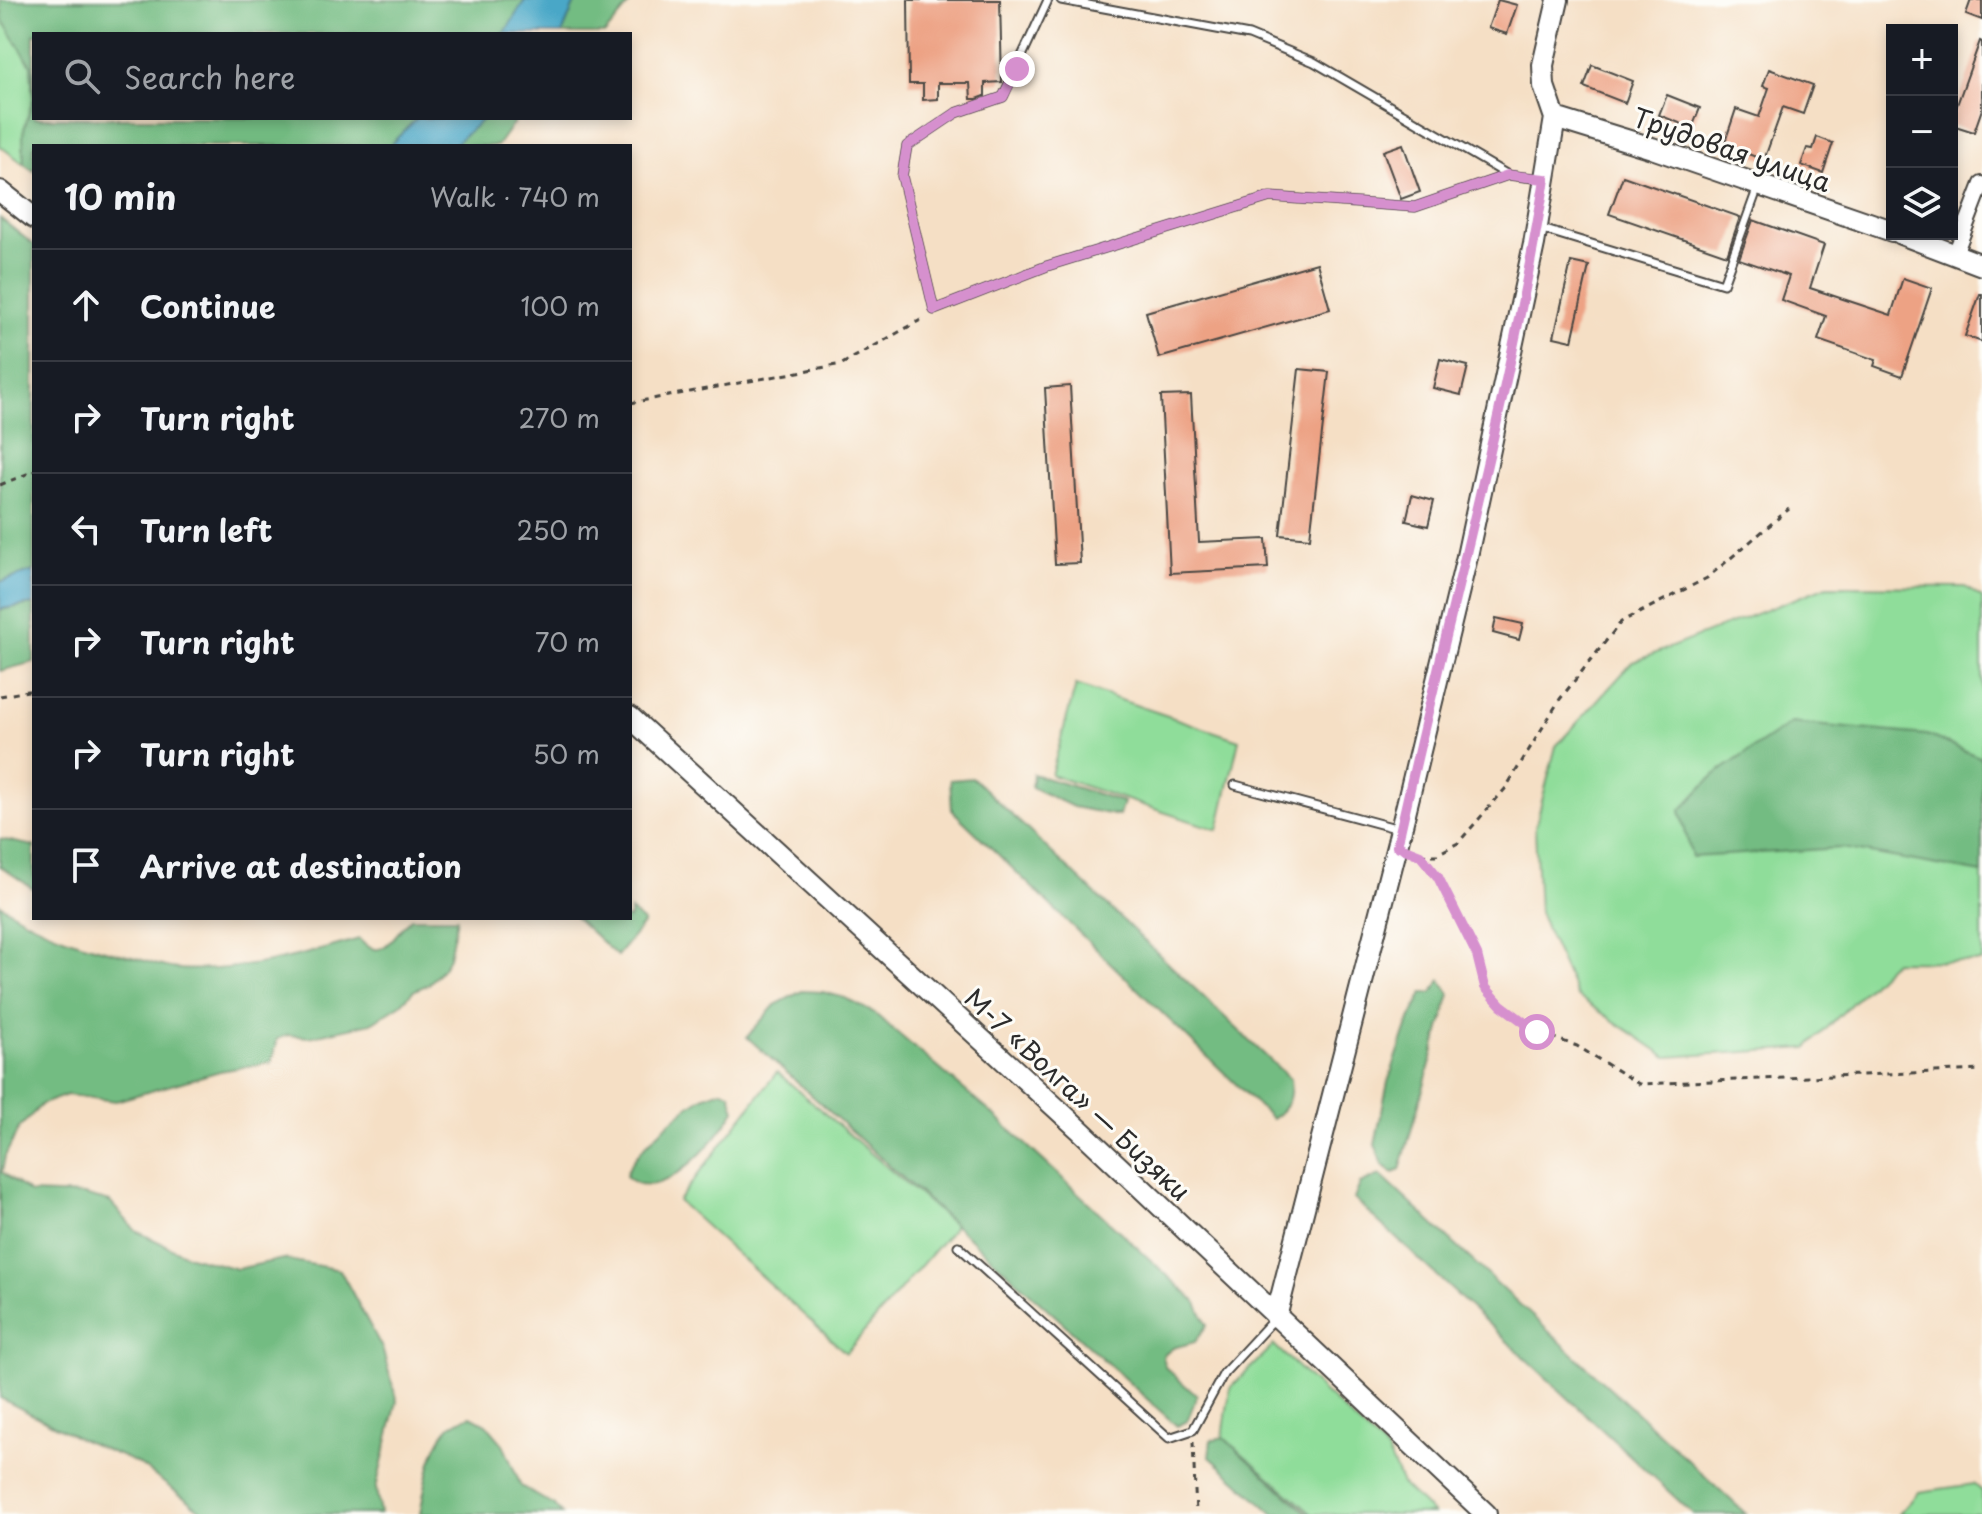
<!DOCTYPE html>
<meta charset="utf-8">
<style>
:root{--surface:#171b24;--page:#242831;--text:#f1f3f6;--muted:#9ea1a6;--line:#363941}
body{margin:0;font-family:"Playpen Sans",sans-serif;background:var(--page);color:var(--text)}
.controls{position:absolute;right:24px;top:24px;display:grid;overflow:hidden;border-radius:0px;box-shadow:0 4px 12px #0003}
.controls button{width:72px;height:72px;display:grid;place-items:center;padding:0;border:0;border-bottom:2px solid var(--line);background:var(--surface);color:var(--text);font:40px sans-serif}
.stop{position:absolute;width:24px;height:24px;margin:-18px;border:6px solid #d690ce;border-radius:50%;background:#fff}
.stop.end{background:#d690ce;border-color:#fff;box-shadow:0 2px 8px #0008}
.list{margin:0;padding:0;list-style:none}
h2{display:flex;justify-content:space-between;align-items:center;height:104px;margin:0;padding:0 32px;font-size:34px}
h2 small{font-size:26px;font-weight:400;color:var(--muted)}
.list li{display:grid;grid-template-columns:52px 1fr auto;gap:24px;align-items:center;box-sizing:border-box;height:112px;padding:0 32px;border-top:2px solid var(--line)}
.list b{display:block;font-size:30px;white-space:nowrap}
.list em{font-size:26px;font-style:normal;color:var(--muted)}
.icon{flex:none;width:44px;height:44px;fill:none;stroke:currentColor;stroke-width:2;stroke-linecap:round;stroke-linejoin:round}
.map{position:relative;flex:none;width:1982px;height:1514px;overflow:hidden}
.search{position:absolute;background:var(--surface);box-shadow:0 4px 12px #0003;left:32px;top:32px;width:600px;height:88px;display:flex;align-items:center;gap:20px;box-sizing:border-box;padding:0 28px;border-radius:0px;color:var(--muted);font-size:30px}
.panel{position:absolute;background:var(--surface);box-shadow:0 4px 12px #0003;left:32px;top:144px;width:600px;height:776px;border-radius:0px}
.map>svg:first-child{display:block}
.green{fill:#8fdd9a;stroke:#5d8462;stroke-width:2}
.forest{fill:#73bc82;stroke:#4f7456;stroke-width:2}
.water{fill:#48a7c7;stroke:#3a6979;stroke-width:2}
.building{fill:#eda284}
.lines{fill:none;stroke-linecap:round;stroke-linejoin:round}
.lane-casing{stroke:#494642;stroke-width:11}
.street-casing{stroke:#494642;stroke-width:18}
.secondary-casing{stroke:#494642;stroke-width:24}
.path{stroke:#494642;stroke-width:3;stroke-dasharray:6 6;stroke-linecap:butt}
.lane{stroke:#fff;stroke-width:7}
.street{stroke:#fff;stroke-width:14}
.secondary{stroke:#fff;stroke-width:20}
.route{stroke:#d690ce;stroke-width:10}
.labels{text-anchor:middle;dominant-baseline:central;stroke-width:6;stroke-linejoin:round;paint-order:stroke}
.street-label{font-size:26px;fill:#2b2b2b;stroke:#fdfcf7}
</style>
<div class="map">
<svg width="1982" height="1514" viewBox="0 0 1982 1514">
<rect width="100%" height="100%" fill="#fdfcf7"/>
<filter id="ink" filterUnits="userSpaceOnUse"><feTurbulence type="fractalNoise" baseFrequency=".0125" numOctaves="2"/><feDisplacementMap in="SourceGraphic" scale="16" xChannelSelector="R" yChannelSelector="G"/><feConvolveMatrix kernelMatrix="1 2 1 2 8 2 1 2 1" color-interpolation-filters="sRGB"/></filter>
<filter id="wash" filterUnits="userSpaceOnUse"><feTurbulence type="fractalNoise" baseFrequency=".006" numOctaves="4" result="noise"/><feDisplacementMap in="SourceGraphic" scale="32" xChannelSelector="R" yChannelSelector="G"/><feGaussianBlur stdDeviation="1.8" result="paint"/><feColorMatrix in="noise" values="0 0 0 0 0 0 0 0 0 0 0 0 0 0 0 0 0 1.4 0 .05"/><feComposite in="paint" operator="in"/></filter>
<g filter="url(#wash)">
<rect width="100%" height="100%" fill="#f5dfc5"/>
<path class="green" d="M 0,11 L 4,21 L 31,65 L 33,99 L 23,133 L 24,164 L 0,146 Z
M 1827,586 L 1965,587 L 1982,598 L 1982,962 L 1894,961 L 1807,1048 L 1667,1057 L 1577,996 L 1539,913 L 1535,828 L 1556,746 L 1633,662 Z
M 1076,685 L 1239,740 L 1218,830 L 1051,775 Z
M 777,1072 L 955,1226 L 846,1353 L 678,1201 Z
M 1274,1345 L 1387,1451 L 1402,1484 L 1433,1514 L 1312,1514 L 1223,1437 L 1230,1388 Z
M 1974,1484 L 1982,1491 L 1982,1514 L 1899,1514 L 1919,1492 Z"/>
<path class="forest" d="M 0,0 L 525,0 L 504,34 L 34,34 L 34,118 L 417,118 L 389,146 L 34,146 L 34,171 L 24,164 L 23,133 L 33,99 L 31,65 L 3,21 Z
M 576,0 L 633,0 L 605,34 L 562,34 Z
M 484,118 L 517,118 L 497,146 L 452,146 Z
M 0,218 L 34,245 L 34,571 L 0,582 Z
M 34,604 L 34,662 L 0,671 L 0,610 Z
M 1791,723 L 1927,735 L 1982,758 L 1982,873 L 1842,848 L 1692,857 L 1680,811 L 1714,775 Z
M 1033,774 L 1123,802 L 1119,816 L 1073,807 L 1031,787 Z
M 973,778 L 1290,1079 C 1292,1098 1288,1108 1272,1119 L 952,810 L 950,780 Z
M 0,839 L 34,846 L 34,889 L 0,866 Z
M 0,904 C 41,934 87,946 136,958 C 149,962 164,968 178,969 C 237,973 302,956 359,939 C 383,966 394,933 411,918 L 457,918 L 449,957 L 443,968 L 429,984 L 413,991 L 401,1004 L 371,1023 L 309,1037 L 288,1035 L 277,1039 L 272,1062 L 220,1071 L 116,1101 L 67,1095 L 42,1104 L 19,1128 L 5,1156 L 2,1172 L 30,1193 L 84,1195 L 110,1202 L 136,1231 L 186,1255 L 237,1269 L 283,1259 L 340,1270 L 382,1348 L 397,1401 L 376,1488 L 380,1514 L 206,1514 L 137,1463 L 80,1439 L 0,1398 Z
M 630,910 L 644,923 L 617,956 L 576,918 L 630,918 Z
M 1441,980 L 1450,994 L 1400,1170 L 1393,1173 L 1383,1165 L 1375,1144 L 1388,1082 L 1408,1024 L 1423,993 L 1432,993 Z
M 802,991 L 823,992 L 845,998 L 874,1013 L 995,1116 L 1197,1303 L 1207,1325 L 1195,1342 L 1173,1348 L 1163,1356 L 1165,1367 L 1197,1396 L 1187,1421 L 1177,1426 L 747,1037 L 775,1005 Z
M 722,1090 L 730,1093 L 735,1110 C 718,1138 661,1209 626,1176 C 630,1154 683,1109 703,1097 C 709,1094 716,1092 722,1090 Z
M 1380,1175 L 1746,1514 L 1693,1514 L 1354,1199 L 1360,1184 Z
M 471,1416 L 486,1424 L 503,1444 L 521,1486 L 553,1505 L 562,1514 L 420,1514 C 425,1488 431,1440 453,1424 C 458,1420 465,1418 471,1416 Z
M 1223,1437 L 1306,1512 L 1312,1514 L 1274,1514 L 1209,1456 L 1211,1440 Z"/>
<path class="water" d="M 525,0 L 576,0 L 562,34 L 504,34 Z
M 417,118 L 484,118 L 452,146 L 389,146 Z
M 34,571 L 34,604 L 0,609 L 0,582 Z"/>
<g id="blocks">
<path class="building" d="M 908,0 L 1000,0 L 1002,82 L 985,83 L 985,96 L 977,99 L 971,99 L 970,83 L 938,83 L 938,99 L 923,100 L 923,84 L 909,84 Z
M 1498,0 L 1517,5 L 1507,34 L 1488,28 Z
M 1971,0 L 1982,0 L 1982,20 L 1966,14 Z
M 1980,41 L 1982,42 L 1982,109 L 1974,132 L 1952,125 L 1952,119 Z
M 1592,65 L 1633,81 L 1625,103 L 1584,87 Z
M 1769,69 L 1813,85 L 1803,114 L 1783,107 L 1764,160 L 1724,145 L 1736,109 L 1759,117 L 1769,88 L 1763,86 Z
M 1667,95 L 1700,108 L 1692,128 L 1659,115 Z
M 1817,137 L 1833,143 L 1823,173 L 1801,165 L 1807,148 L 1813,149 Z
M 1403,144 L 1420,192 L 1401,199 L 1383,151 Z
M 1623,176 L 1740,217 L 1727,255 L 1609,214 Z
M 1753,220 L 1824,245 L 1810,288 L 1891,315 L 1903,278 L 1932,288 L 1902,376 L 1874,366 L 1876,360 L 1818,340 L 1826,316 L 1781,300 L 1789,276 L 1739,259 Z
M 1571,262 L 1589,266 L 1572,341 L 1554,337 Z
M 1317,263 L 1330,309 L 1159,358 L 1146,312 Z
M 1980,294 L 1982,294 L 1982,342 L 1965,336 Z
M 1440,359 L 1468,366 L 1461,395 L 1433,388 Z
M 1299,369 L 1329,372 L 1310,538 L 1280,535 Z
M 1070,386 L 1080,563 L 1055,564 L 1045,388 Z
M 1191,395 L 1199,542 L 1266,539 L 1268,568 L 1170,573 L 1161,396 Z
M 1412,495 L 1434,501 L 1428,526 L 1406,521 Z
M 1496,618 L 1523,624 L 1519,640 L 1493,633 Z"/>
</g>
</g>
<g filter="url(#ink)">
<use href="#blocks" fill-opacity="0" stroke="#494642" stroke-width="2"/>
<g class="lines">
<g class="lane-casing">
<path id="lane" d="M 1048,0 L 1003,97 L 956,113 L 907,146 L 902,176 L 934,310 L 1047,266 L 1270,197 L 1415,207 L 1508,175
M 1061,0 L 1249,35 L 1314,62 L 1508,175 L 1542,179
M 1539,228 L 1723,284 L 1758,187
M 1235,785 L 1399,829
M 958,1246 L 1169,1438 L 1193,1430 L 1224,1373 L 1275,1318"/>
</g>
<g class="street-casing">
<path id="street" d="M 1955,254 L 1982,184"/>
</g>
<g class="secondary-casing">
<path id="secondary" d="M 1555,118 L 1652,148 L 1892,231
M 0,191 L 34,218
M 1901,234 L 1982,265
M 630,717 L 1079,1129 L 1486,1514
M 1276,1317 L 1397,846 L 1466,561 L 1534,244 L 1555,118 L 1544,86 L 1543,65 L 1558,0"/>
</g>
<path class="path" d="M 630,403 L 842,364 L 926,317
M 0,485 L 34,471
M 0,696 L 34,690
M 1413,852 L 1420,855 L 1438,877 L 1477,955 L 1485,987 L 1501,1005 L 1537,1032 L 1577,1046 L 1639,1084 L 1982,1070
M 1420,855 L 1436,855 L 1458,843 L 1505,789 L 1560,699 L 1621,622 L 1707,578 L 1789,509
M 1193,1442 L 1196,1514"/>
<use href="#lane" class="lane"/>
<use href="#street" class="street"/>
<use href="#secondary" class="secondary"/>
</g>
</g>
<g class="lines" filter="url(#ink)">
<path class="route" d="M 1017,69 L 1003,97 L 956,113 L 907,146 L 902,176 L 934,310 L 1047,266 L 1270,197 L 1415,207 L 1508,175 L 1545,179 C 1508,404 1446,624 1397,846 L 1420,855 L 1438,877 L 1477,955 L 1485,987 L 1501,1005 L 1537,1032"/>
</g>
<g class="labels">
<g class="street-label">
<text transform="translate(1732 149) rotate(19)">Трудовая улица</text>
<text transform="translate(1078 1094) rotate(43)">М-7 «Волга» — Бизяки</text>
</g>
</g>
</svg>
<div class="controls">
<button>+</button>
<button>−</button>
<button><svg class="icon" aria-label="layers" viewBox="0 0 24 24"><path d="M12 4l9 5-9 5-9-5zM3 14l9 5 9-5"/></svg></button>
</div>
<div class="stop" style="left:1537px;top:1032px"></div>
<div class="stop end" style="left:1017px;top:69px"></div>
<div class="search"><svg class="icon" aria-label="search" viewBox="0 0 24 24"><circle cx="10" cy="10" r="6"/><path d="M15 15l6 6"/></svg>Search here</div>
<section class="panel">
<h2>10 min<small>Walk · 740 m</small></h2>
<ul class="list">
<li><svg class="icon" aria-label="ahead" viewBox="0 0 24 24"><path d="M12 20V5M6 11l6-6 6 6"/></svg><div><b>Continue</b></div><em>100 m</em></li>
<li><svg class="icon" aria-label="right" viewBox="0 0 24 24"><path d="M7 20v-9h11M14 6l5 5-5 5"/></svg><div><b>Turn right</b></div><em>270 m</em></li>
<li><svg class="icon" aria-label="left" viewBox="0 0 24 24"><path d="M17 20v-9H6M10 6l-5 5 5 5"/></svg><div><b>Turn left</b></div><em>250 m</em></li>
<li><svg class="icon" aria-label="right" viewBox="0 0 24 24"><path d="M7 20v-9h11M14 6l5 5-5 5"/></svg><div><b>Turn right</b></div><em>70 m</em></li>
<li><svg class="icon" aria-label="right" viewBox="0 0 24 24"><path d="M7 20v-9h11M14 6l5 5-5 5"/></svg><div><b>Turn right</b></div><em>50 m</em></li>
<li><svg class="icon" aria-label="arrive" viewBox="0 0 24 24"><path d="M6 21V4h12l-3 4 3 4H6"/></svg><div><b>Arrive at destination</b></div></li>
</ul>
</section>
</div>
